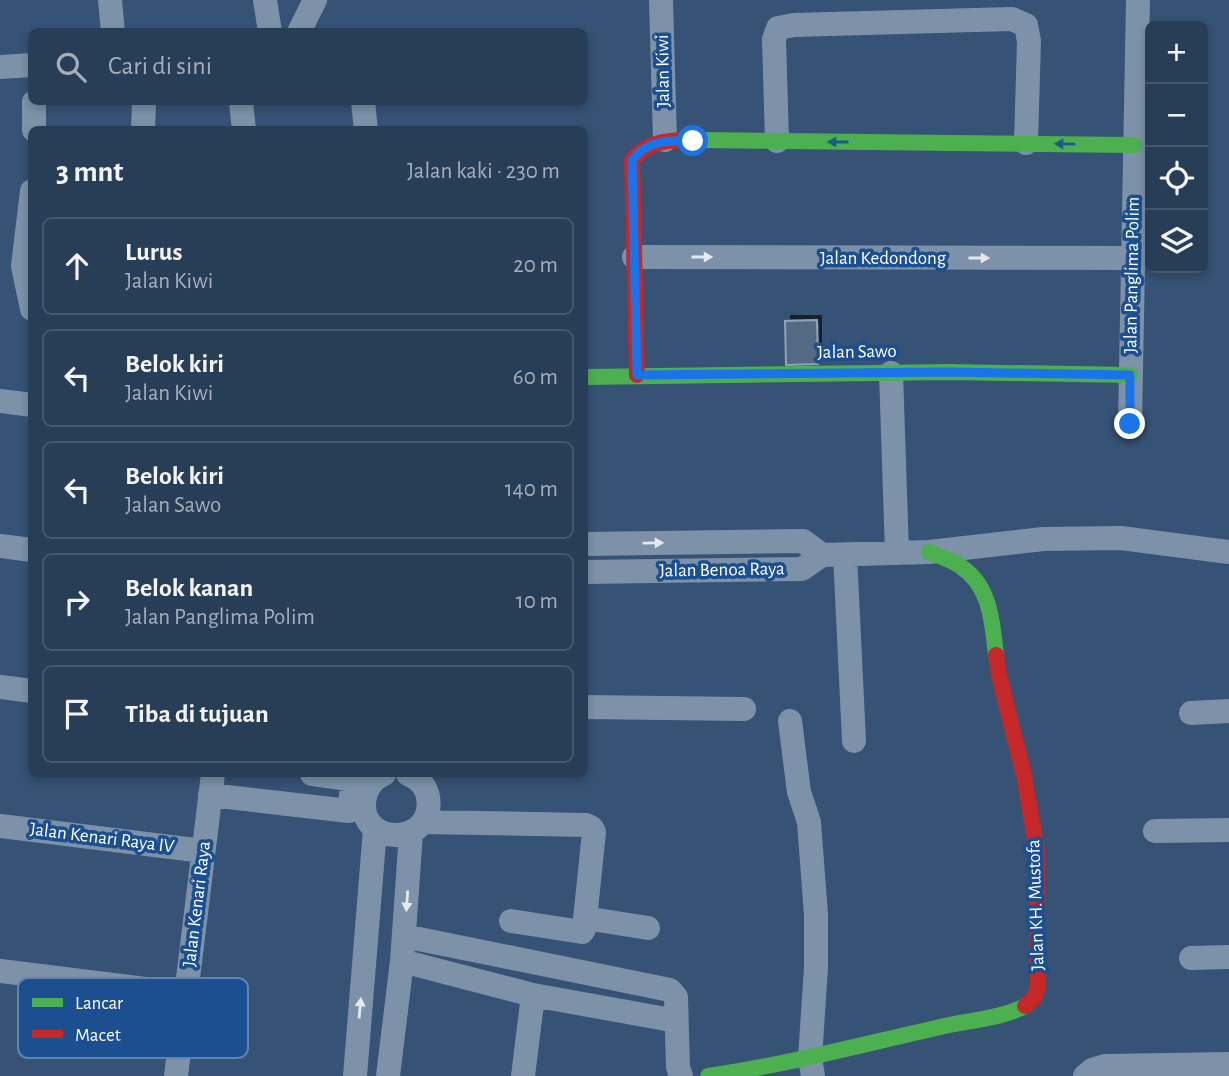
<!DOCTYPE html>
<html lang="id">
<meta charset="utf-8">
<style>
:root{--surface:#283e57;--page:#344961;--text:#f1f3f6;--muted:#a5aeba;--line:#44576d}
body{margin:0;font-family:"Alegreya Sans",sans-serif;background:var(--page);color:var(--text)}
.controls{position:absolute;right:21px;top:21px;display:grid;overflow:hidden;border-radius:10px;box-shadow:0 4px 10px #0003}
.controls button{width:63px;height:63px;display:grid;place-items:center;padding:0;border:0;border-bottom:2px solid var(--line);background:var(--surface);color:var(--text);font:35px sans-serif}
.stop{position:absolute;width:21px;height:21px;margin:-16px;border:5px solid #1a73e8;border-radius:50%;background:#fff}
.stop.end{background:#1a73e8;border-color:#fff;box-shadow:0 2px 7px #0008}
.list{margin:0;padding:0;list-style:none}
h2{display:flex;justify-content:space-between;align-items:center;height:91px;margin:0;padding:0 28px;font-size:30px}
h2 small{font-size:23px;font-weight:400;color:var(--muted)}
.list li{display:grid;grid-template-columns:46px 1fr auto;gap:21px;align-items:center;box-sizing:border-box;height:98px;margin:0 14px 14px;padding:0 14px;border:2px solid var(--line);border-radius:10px}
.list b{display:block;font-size:26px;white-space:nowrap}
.list p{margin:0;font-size:23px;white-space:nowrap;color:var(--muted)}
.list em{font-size:23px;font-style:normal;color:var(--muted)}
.icon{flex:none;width:38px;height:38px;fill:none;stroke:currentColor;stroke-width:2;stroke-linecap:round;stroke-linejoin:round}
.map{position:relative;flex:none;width:1229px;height:1076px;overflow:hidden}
.search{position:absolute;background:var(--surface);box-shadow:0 4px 10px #0003;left:28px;top:28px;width:560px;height:77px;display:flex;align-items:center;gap:18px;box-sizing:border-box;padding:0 24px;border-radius:10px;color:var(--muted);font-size:26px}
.panel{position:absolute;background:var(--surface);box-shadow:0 4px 10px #0003;left:28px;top:126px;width:560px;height:651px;border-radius:10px}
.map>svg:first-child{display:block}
.building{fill:#526984;stroke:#92a2b6;stroke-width:2;filter:url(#shadow)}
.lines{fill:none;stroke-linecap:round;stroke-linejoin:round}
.street{stroke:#7d92a8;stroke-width:24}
.fast{stroke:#4caf50;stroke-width:16}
.jam{stroke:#c62828;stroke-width:16}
.oneway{fill:#205989}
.oneway2{fill:#e5e9ee}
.route{stroke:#1a73e8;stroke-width:9}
.labels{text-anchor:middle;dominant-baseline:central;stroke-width:7;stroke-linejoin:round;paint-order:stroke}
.street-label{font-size:19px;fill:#fff;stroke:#1b4f8f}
.key{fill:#1b4f8f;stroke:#5f84b1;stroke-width:2}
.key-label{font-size:19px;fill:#fff}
</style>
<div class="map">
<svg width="1229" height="1076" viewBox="0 0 1229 1076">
<defs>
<filter id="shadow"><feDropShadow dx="6" dy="-6" stdDeviation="0" flood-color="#0009"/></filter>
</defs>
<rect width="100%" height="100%" fill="#365274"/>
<path class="building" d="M 817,320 L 818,364 L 786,365 L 785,321 Z"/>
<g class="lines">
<path class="street" d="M 110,0 L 113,32
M 265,0 L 270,32
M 661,0 L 665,140
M 299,32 L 315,0
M 0,67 L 32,65
M 34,102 L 34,130
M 241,102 L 244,130
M 363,102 L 366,130
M 143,130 L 144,102
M 777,141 L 774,39 L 778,28 L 794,25 L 1012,19 L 1026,25 L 1029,41 L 1026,143
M 32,191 L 23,266 L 32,309
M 634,257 L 1132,258
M 891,373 L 897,553
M 0,401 L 32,405
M 1130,424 L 1138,0
M 584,544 L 803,541 L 822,555
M 0,546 L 32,550
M 822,555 L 929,552 L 1043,539 L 1121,538 L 1229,552
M 845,555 L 854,741
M 584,572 L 802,569 L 822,555
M 0,687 L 32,691
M 584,707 L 744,709
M 1191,713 L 1229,711
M 790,721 L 799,792 L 809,822 L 816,915 L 816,968 L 810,1058 L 813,1076
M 384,774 C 372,779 365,789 364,803 C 362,848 436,845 428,797 C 426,786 418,778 408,774
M 210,795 L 349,811 L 353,780 L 312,774
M 424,822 L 586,825 L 592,828 L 594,832 L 584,929 L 582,932 L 511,921
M 0,826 L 203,851
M 1155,831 L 1229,830
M 585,918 L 648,928
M 404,936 L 670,990 L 676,997 L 678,1067 L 681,1076
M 1191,958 L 1229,957
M 402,961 L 533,995 L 523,1076
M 0,971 L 186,994
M 533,995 L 666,1019
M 176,1076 L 213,774
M 355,1076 L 375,829
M 388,1076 L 402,961 L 411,833
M 1085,1076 L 1092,1070 L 1105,1066 L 1229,1064"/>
<path class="fast" d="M 697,140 L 1134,145
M 584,377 L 950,372 L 1130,375
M 929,552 C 939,556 951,560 960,566 C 991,586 992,622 996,655
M 708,1076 C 785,1065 860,1045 936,1028 C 963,1021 1001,1019 1025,1006"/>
<path class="jam" d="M 637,375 L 632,160 C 649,139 673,140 697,140
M 996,655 L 999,676 L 1024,776 L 1037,851 L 1038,987 L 1034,998 L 1025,1006"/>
</g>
<defs><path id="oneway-solid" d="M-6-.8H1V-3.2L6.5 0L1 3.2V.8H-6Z" transform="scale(1.75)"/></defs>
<g class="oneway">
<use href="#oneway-solid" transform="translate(838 142) rotate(-180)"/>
<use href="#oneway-solid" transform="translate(1065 144) rotate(-179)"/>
</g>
<g class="oneway2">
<use href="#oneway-solid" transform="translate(702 257)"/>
<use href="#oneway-solid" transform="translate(979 258)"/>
<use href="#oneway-solid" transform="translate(653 543) rotate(-1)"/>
<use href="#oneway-solid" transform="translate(407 901) rotate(94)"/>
<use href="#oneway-solid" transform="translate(360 1008) rotate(-85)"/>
</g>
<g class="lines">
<path class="route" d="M 693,141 C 669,140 647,140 632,160 L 637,375 L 950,372 L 1130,375 L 1130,424"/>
</g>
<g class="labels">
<g class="street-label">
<text transform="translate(663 71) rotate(-91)">Jalan Kiwi</text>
<text x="883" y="258">Jalan Kedondong</text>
<text transform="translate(1132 275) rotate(-89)">Jalan Panglima Polim</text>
<text transform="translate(857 352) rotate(-1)">Jalan Sawo</text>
<text transform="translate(722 570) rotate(-1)">Jalan Benoa Raya</text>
<text transform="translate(102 838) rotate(7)">Jalan Kenari Raya IV</text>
<text transform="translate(197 904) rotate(-83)">Jalan Kenari Raya</text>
<text transform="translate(1036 905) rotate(-92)">Jalan KH. Mustofa</text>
</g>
</g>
<rect x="18" y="978" width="230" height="80" rx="10" class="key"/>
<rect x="32" y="998" width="31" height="9" fill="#4caf50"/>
<rect x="32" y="1030" width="31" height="8" fill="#c62828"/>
<g class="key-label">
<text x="75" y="1009">Lancar</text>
<text x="75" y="1041">Macet</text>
</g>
</svg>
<div class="controls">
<button>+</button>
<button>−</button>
<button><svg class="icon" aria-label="locate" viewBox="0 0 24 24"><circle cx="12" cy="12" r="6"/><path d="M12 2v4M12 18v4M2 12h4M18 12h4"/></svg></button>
<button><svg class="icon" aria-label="layers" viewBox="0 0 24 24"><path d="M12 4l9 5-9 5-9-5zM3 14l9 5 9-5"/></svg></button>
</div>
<div class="stop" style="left:693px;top:141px"></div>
<div class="stop end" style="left:1130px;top:424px"></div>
<div class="search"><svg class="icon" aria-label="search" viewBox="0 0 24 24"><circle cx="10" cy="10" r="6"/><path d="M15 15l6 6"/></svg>Cari di sini</div>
<section class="panel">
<h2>3 mnt<small>Jalan kaki · 230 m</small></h2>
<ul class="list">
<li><svg class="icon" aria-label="ahead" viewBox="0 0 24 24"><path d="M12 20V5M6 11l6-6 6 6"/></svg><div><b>Lurus</b><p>Jalan Kiwi</p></div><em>20 m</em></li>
<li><svg class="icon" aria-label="left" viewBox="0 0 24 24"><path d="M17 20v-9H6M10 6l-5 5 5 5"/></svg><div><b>Belok kiri</b><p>Jalan Kiwi</p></div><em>60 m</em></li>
<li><svg class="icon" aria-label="left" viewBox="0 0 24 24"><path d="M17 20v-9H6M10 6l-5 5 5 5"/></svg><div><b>Belok kiri</b><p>Jalan Sawo</p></div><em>140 m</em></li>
<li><svg class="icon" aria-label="right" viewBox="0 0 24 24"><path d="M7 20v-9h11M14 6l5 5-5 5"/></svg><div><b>Belok kanan</b><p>Jalan Panglima Polim</p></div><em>10 m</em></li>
<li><svg class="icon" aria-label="arrive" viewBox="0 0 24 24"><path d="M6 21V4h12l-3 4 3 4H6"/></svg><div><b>Tiba di tujuan</b></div></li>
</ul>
</section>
</div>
